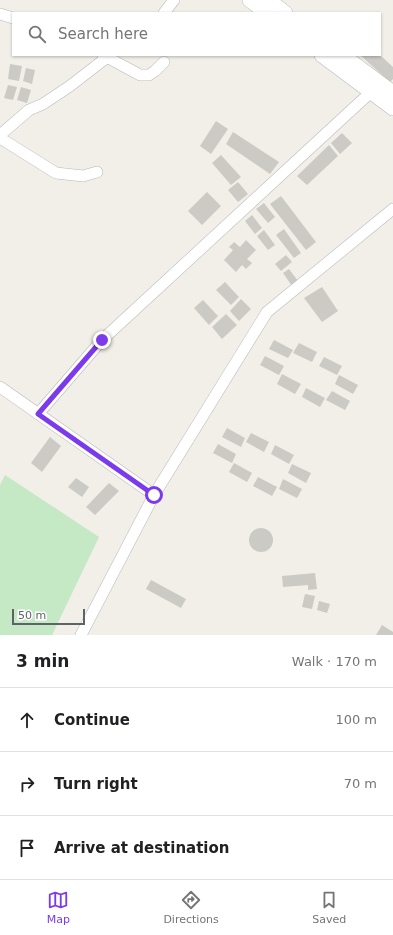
<!DOCTYPE html>
<meta charset="utf-8">
<style>
:root{--surface:#fff;--page:#f6f6f6;--text:#202124;--muted:#757577;--line:#e0e0e0;--accent:#7c3aed}
body{margin:0;font-family:"DejaVu Sans",sans-serif;background:var(--page);color:var(--text)}
.scale{position:absolute;left:12px;bottom:10px;width:73px;box-sizing:border-box;padding-left:4px;border:2px solid #5f6368;border-top:0;font-size:11px;line-height:14px;white-space:nowrap;color:#5f6368;-webkit-text-stroke:3px #fff;paint-order:stroke}
.stop{position:absolute;width:12px;height:12px;margin:-9px;border:3px solid #7c3aed;border-radius:50%;background:#fff}
.stop.end{background:#7c3aed;border-color:#fff;box-shadow:0 1px 4px #0008}
.list{margin:0;padding:0;list-style:none}
h2{display:flex;justify-content:space-between;align-items:center;height:52px;margin:0;padding:0 16px;font-size:17px}
h2 small{font-size:13px;font-weight:400;color:var(--muted)}
.list li{display:grid;grid-template-columns:26px 1fr auto;gap:12px;align-items:center;box-sizing:border-box;height:64px;padding:0 16px;border-top:1px solid var(--line)}
.list b{display:block;font-size:15px;white-space:nowrap}
.list em{font-size:13px;font-style:normal;color:var(--muted)}
.icon{flex:none;width:22px;height:22px;fill:none;stroke:currentColor;stroke-width:2;stroke-linecap:round;stroke-linejoin:round}
.map{position:relative;flex:none;width:393px;height:635px;overflow:hidden}
.search{position:absolute;background:var(--surface);box-shadow:0 1px 3px #0004;left:12px;right:12px;top:12px;height:44px;display:flex;align-items:center;gap:10px;box-sizing:border-box;padding:0 14px;border-radius:0px;color:var(--muted);font-size:15px}
.sheet{height:244px;background:var(--surface)}
nav{display:flex;justify-content:space-around;align-items:center;box-sizing:border-box;height:56px;border-top:1px solid var(--line);background:var(--surface);font-size:11px;color:var(--muted)}
nav a{display:grid;justify-items:center;gap:2px}
nav .on{color:var(--accent)}
.map>svg:first-child{display:block}
.green{fill:#c5e8c5}
.building{fill:#cccac5}
.lines{fill:none;stroke-linecap:round;stroke-linejoin:round}
.street-casing{stroke:#b5b8bc;stroke-width:12}
.secondary-casing{stroke:#b6babf;stroke-width:16}
.street{stroke:#fff;stroke-width:11}
.secondary{stroke:#fff;stroke-width:15}
.route{stroke:#7c3aed;stroke-width:5}
</style>
<div class="map">
<svg width="393" height="635" viewBox="0 0 393 635">
<rect width="100%" height="100%" fill="#f1efe8"/>
<path class="green" d="M 5,475 L 99,537 L 52,635 L 0,635 L 0,485 Z"/>
<path class="building" d="M 360,55 L 380,55 L 393,67 L 393,79 L 390,82 Z
M 10,64 L 22,66 L 19,81 L 8,79 Z
M 26,68 L 35,70 L 32,84 L 23,81 Z
M 8,85 L 17,87 L 13,100 L 4,98 Z
M 21,87 L 31,90 L 27,103 L 17,100 Z
M 216,121 L 228,129 L 211,154 L 200,146 Z
M 233,132 L 279,162 L 270,174 L 226,144 Z
M 342,133 L 352,143 L 340,154 L 331,143 Z
M 329,145 L 338,156 L 307,185 L 297,176 Z
M 221,155 L 241,177 L 231,185 L 212,163 Z
M 238,182 L 248,194 L 238,202 L 228,190 Z
M 207,192 L 221,206 L 202,225 L 188,211 Z
M 281,196 L 316,242 L 306,250 L 270,204 Z
M 264,203 L 275,217 L 268,223 L 256,209 Z
M 252,215 L 262,228 L 255,234 L 245,221 Z
M 284,229 L 301,253 L 294,258 L 276,235 Z
M 264,230 L 275,245 L 268,250 L 257,236 Z
M 246,240 L 256,250 L 247,259 L 252,263 L 246,269 L 242,265 L 236,272 L 224,260 L 233,250 L 229,247 L 234,242 L 240,247 Z
M 286,255 L 292,262 L 281,271 L 275,264 Z
M 289,269 L 298,281 L 292,286 L 283,273 Z
M 225,282 L 239,297 L 231,305 L 216,290 Z
M 322,287 L 338,311 L 322,322 L 304,298 Z
M 241,299 L 251,309 L 239,321 L 230,311 Z
M 203,300 L 218,316 L 209,325 L 194,308 Z
M 226,314 L 237,325 L 222,339 L 212,327 Z
M 274,340 L 293,350 L 288,358 L 269,349 Z
M 299,343 L 317,352 L 312,362 L 293,353 Z
M 265,356 L 284,366 L 279,375 L 260,365 Z
M 324,357 L 342,366 L 337,375 L 319,366 Z
M 282,374 L 301,384 L 295,394 L 277,384 Z
M 339,375 L 358,385 L 353,394 L 335,384 Z
M 306,388 L 325,398 L 320,407 L 302,397 Z
M 332,391 L 350,401 L 345,410 L 326,400 Z
M 227,428 L 245,438 L 241,447 L 222,437 Z
M 251,433 L 269,442 L 264,452 L 246,442 Z
M 50,437 L 61,446 L 42,472 L 31,463 Z
M 218,444 L 236,454 L 232,463 L 213,453 Z
M 275,445 L 294,455 L 289,464 L 271,454 Z
M 234,463 L 252,473 L 247,482 L 229,472 Z
M 292,464 L 311,473 L 306,483 L 288,473 Z
M 258,477 L 277,487 L 272,496 L 253,486 Z
M 76,478 L 89,487 L 82,497 L 68,487 Z
M 283,479 L 302,489 L 297,498 L 279,489 Z
M 109,483 L 119,491 L 95,515 L 86,507 Z
M249 540a12 12 0 1 1 24 0a12 12 0 1 1-24 0Z
M 315,573 L 317,589 L 308,590 L 308,585 L 283,587 L 282,576 Z
M 151,580 L 186,599 L 181,608 L 146,589 Z
M 305,594 L 315,596 L 312,609 L 302,607 Z
M 319,601 L 330,604 L 327,613 L 317,610 Z
M 382,625 L 393,632 L 393,635 L 376,635 Z"/>
<g class="lines">
<g class="street-casing">
<path id="street" d="M 164,13 L 174,0
M 0,14 L 13,18
M 103,55 L 140,75 L 149,75 L 155,71 L 164,62
M 0,135 L 29,110 L 43,104 L 70,86 L 110,55
M 0,138 L 56,173 L 83,176 L 97,172
M 0,387 L 154,495 L 267,312 L 393,209
M 38,414 L 102,340 L 371,92
M 81,635 L 154,495"/>
</g>
<g class="secondary-casing">
<path id="secondary" d="M 250,0 L 267,13
M 268,0 L 285,13
M 322,55 L 393,108
M 342,55 L 393,93"/>
</g>
<use href="#street" class="street"/>
<use href="#secondary" class="secondary"/>
</g>
<g class="lines">
<path class="route" d="M 102,340 L 38,414 L 154,495"/>
</g>
</svg>
<div class="scale">50 m</div>
<div class="stop" style="left:154px;top:495px"></div>
<div class="stop end" style="left:102px;top:340px"></div>
<div class="search"><svg class="icon" aria-label="search" viewBox="0 0 24 24"><circle cx="10" cy="10" r="6"/><path d="M15 15l6 6"/></svg>Search here</div>
</div>
<section class="sheet">
<h2>3 min<small>Walk · 170 m</small></h2>
<ul class="list">
<li><svg class="icon" aria-label="ahead" viewBox="0 0 24 24"><path d="M12 20V5M6 11l6-6 6 6"/></svg><div><b>Continue</b></div><em>100 m</em></li>
<li><svg class="icon" aria-label="right" viewBox="0 0 24 24"><path d="M7 20v-9h11M14 6l5 5-5 5"/></svg><div><b>Turn right</b></div><em>70 m</em></li>
<li><svg class="icon" aria-label="arrive" viewBox="0 0 24 24"><path d="M6 21V4h12l-3 4 3 4H6"/></svg><div><b>Arrive at destination</b></div></li>
</ul>
</section>
<nav>
<a class="on"><svg class="icon" aria-label="map" viewBox="0 0 24 24"><path d="M3 6l6-2 6 2 6-2v14l-6 2-6-2-6 2zM9 4v14M15 6v14"/></svg>Map</a>
<a><svg class="icon" aria-label="directions" viewBox="0 0 24 24"><path d="M12 3l9 9-9 9-9-9zM9 14v-3h6M13 9l2 2-2 2"/></svg>Directions</a>
<a><svg class="icon" aria-label="saved" viewBox="0 0 24 24"><path d="M7 4h10v16l-5-4-5 4z"/></svg>Saved</a>
</nav>
